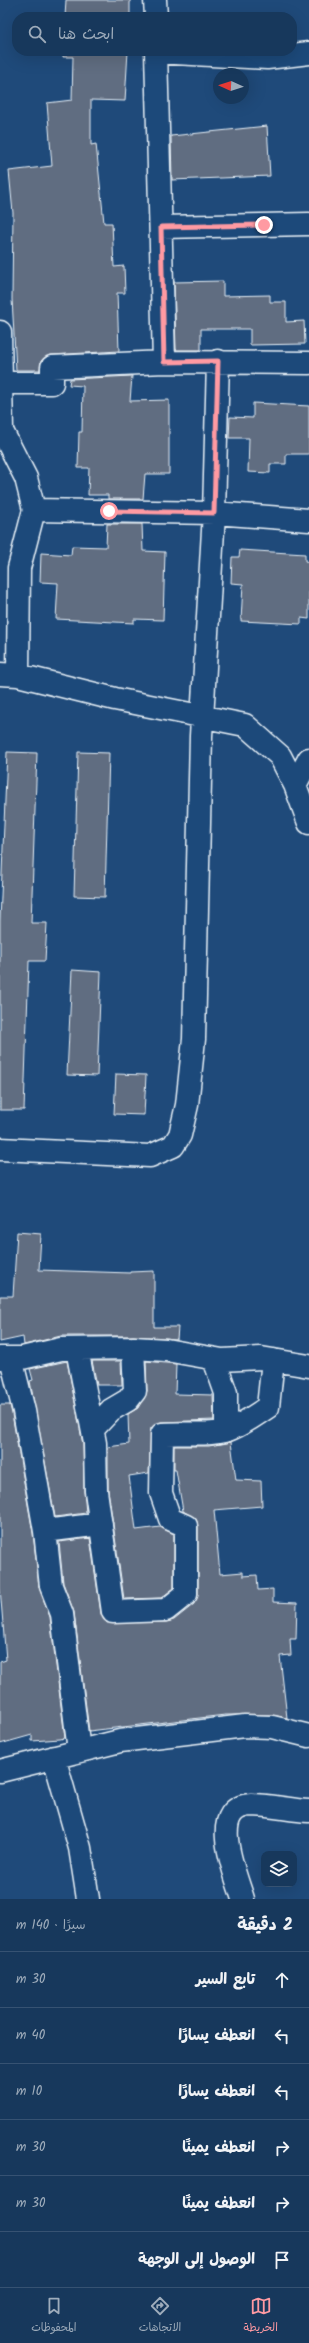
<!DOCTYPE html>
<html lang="ar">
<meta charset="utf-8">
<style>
:root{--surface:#17385c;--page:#244365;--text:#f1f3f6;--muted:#9eacbb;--line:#365272;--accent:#ff9aa2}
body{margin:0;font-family:Kalam,"Playpen Sans Arabic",sans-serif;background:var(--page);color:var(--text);direction:rtl}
.controls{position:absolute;right:12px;bottom:12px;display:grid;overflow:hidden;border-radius:8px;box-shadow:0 4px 16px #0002}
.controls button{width:36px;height:36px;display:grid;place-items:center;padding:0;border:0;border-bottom:1px solid var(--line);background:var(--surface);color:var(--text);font:20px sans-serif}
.compass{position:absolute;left:213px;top:68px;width:36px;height:36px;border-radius:50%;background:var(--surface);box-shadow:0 4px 16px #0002;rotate:273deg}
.stop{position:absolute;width:12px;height:12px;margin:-9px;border:3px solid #ff9aa2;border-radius:50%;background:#fff}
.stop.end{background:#ff9aa2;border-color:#fff;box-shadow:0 1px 4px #0008}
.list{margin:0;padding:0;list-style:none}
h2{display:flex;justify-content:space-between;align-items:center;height:52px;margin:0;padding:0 16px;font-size:17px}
h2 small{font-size:13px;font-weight:400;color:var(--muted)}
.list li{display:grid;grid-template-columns:26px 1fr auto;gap:12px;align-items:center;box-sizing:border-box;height:56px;padding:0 16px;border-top:1px solid var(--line)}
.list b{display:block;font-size:15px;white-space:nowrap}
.list em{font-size:13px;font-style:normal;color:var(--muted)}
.icon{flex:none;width:22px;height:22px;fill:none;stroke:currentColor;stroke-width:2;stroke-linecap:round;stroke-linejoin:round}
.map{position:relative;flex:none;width:309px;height:1899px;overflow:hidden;direction:ltr}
.search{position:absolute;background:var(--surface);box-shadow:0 4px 16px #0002;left:12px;right:12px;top:12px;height:44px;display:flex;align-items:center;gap:10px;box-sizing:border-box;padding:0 14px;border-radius:16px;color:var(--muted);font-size:15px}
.sheet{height:388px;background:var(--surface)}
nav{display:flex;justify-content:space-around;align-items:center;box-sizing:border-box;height:56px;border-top:1px solid var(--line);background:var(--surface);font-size:11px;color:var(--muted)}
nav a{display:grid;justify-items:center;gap:2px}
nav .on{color:var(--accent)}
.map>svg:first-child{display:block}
.building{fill:#616d81;stroke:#e8f1f8}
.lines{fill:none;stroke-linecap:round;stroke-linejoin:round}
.minor-casing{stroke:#e8f1f8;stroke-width:25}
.minor{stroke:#1f4a7a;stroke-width:22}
.route{stroke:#ff9aa2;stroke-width:5}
</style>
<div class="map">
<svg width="309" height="1899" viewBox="0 0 309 1899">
<rect width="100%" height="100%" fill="#1f4a7a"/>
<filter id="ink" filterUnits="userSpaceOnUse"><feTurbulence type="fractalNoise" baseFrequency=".025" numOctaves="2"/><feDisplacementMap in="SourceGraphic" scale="8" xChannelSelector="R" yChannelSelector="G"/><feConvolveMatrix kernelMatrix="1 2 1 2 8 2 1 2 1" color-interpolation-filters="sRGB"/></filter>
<g filter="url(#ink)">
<path class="building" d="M 66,0 L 130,0 L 130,17 L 65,17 Z
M 63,51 L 128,51 L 125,101 L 91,100 L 91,145 L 96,144 L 104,223 L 112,223 L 114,267 L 124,266 L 125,293 L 117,293 L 119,351 L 51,355 L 41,361 L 40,370 L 16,370 L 12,299 L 13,213 L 9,171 L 52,166 L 47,103 L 72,100 L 73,57 L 63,57 Z
M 267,126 L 270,176 L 172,180 L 171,136 Z
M 223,281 L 223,296 L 270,295 L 270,302 L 286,302 L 286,322 L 304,321 L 305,344 L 250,345 L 250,329 L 201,329 L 201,350 L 176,350 L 174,282 Z
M 132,376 L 130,401 L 169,400 L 169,474 L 145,474 L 143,499 L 108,499 L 108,495 L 88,495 L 89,468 L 78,468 L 79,432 L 82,432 L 83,386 L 69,385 L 70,379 Z
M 253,403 L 309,406 L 309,454 L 286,454 L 286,464 L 270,464 L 270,473 L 248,472 L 249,438 L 229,438 L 230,417 L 253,418 Z
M 107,524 L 142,524 L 143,551 L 165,552 L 163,620 L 134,619 L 134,623 L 56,619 L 58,583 L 40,582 L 41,553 L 71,555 L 72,546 L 106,547 Z
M 240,550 L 305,554 L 305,561 L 309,562 L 309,619 L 301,618 L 301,624 L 241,621 L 243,584 L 231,583 L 232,557 L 239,557 Z
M 7,752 L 37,753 L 31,923 L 47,923 L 45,961 L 29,961 L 24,1110 L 0,1110 L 0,921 Z
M 78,752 L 109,753 L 105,897 L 74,896 Z
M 72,970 L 101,972 L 97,1076 L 67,1075 Z
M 116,1074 L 146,1075 L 144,1115 L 114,1114 Z
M 17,1232 L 41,1234 L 39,1270 L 130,1273 L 130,1272 L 154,1271 L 154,1327 L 178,1327 L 177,1339 L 134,1336 L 61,1336 L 24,1345 L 23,1337 L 0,1342 L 0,1296 L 13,1296 Z
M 67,1361 L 83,1444 L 84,1491 L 86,1513 L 55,1517 L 30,1381 L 33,1380 L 30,1369 Z
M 92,1361 L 121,1361 L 122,1385 L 97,1385 Z
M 146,1361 L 176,1364 L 175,1394 L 213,1395 L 214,1420 L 161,1422 L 151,1428 L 149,1473 L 129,1476 L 136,1530 L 160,1527 L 174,1534 L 174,1588 L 161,1598 L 124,1599 L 108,1490 L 108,1447 L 129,1444 L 128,1414 L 138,1408 L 147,1391 Z
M 0,1405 L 10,1405 L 12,1414 L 33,1533 L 39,1587 L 50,1617 L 65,1738 L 60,1739 L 32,1741 L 32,1735 L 0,1744 L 0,1662 L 6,1660 L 0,1588 Z
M 231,1442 L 236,1480 L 261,1481 L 262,1506 L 214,1510 L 220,1574 L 243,1572 L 243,1576 L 257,1575 L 258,1590 L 273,1589 L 273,1602 L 297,1603 L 296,1639 L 290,1639 L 291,1655 L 280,1656 L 287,1718 L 272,1715 L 225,1715 L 89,1731 L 74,1612 L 63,1583 L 59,1542 L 90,1538 L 101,1614 L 107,1623 L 166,1622 L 174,1620 L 194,1604 L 198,1594 L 198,1526 L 196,1519 L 183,1511 L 176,1470 L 174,1470 L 174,1446 L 209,1446 Z"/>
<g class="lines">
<g class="minor-casing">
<path id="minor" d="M 155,0 L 156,17
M 156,51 L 164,362
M 156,52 L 267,58 L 309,53
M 161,227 L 309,224
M 0,332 L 2,431 L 26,478 L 34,510 L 19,568 L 18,675
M 2,383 L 52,383 L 52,367 L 164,362 L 309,363
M 34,510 L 214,513 L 309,520
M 0,674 L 18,675 L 115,699 L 245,725 L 280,756 L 295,785
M 309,759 L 295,785 L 309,823
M 0,1149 L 150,1156 L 173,1146 L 180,1135 L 187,1105 L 194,1039 L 201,736 L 214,513 L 218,361
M 77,1349 L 95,1443 L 96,1491 L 113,1612 L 166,1610 L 186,1594 L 186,1526 L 170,1519 L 161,1493 L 162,1434 C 183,1432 215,1437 233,1428 C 245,1423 257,1414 268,1407 L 273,1360
M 0,1358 L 22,1358 L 61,1349 L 133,1348 L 166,1350 L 222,1360 L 261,1358 L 309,1366
M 11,1358 L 24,1411 L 45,1531 L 51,1586 L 62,1614 L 79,1751
M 214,1359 L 226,1393 L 226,1430
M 93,1429 L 111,1410 L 128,1400 L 135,1391 L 133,1348
M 45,1531 L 101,1524
M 54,1757 L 80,1848 L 88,1899
M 0,1771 L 120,1741 L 245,1726 L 272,1727 L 309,1736
M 243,1899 C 236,1875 206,1807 251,1805 C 270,1805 290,1810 309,1811"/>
</g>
<use href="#minor" class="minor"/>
</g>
</g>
<g class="lines" filter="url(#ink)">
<path class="route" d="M 109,511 L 214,513 L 218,361 L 164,362 L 161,227 L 264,225"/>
</g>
</svg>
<div class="controls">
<button><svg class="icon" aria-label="layers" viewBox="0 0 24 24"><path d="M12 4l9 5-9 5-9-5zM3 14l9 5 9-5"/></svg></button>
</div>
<svg class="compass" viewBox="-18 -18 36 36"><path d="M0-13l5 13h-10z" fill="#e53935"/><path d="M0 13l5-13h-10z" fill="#9eacbb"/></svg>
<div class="stop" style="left:109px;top:511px"></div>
<div class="stop end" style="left:264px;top:225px"></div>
<div class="search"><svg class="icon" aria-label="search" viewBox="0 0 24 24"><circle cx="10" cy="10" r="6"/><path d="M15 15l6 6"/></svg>ابحث هنا</div>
</div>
<section class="sheet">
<h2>2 دقيقة<small>سيرًا · 140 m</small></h2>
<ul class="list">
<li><svg class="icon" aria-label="ahead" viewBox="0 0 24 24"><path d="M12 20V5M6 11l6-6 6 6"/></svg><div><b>تابع السير</b></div><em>30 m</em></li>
<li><svg class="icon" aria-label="left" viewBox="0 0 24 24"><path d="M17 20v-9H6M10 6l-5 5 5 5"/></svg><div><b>انعطف يسارًا</b></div><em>40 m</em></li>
<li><svg class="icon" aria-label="left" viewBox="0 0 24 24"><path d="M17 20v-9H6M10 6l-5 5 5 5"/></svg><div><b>انعطف يسارًا</b></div><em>10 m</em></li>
<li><svg class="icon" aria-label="right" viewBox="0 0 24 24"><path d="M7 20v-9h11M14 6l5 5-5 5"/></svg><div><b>انعطف يمينًا</b></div><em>30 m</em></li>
<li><svg class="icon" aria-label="right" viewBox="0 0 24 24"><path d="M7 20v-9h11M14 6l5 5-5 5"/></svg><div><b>انعطف يمينًا</b></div><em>30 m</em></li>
<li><svg class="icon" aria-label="arrive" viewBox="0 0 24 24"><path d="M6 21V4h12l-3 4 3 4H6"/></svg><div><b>الوصول إلى الوجهة</b></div></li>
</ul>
</section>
<nav>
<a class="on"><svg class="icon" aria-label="map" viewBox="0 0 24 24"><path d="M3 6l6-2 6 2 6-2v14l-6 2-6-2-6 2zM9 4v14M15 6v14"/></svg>الخريطة</a>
<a><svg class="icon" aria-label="directions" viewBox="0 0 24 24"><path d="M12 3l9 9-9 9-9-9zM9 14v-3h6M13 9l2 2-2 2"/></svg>الاتجاهات</a>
<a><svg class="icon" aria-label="saved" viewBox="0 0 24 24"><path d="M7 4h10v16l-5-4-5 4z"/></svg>المحفوظات</a>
</nav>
